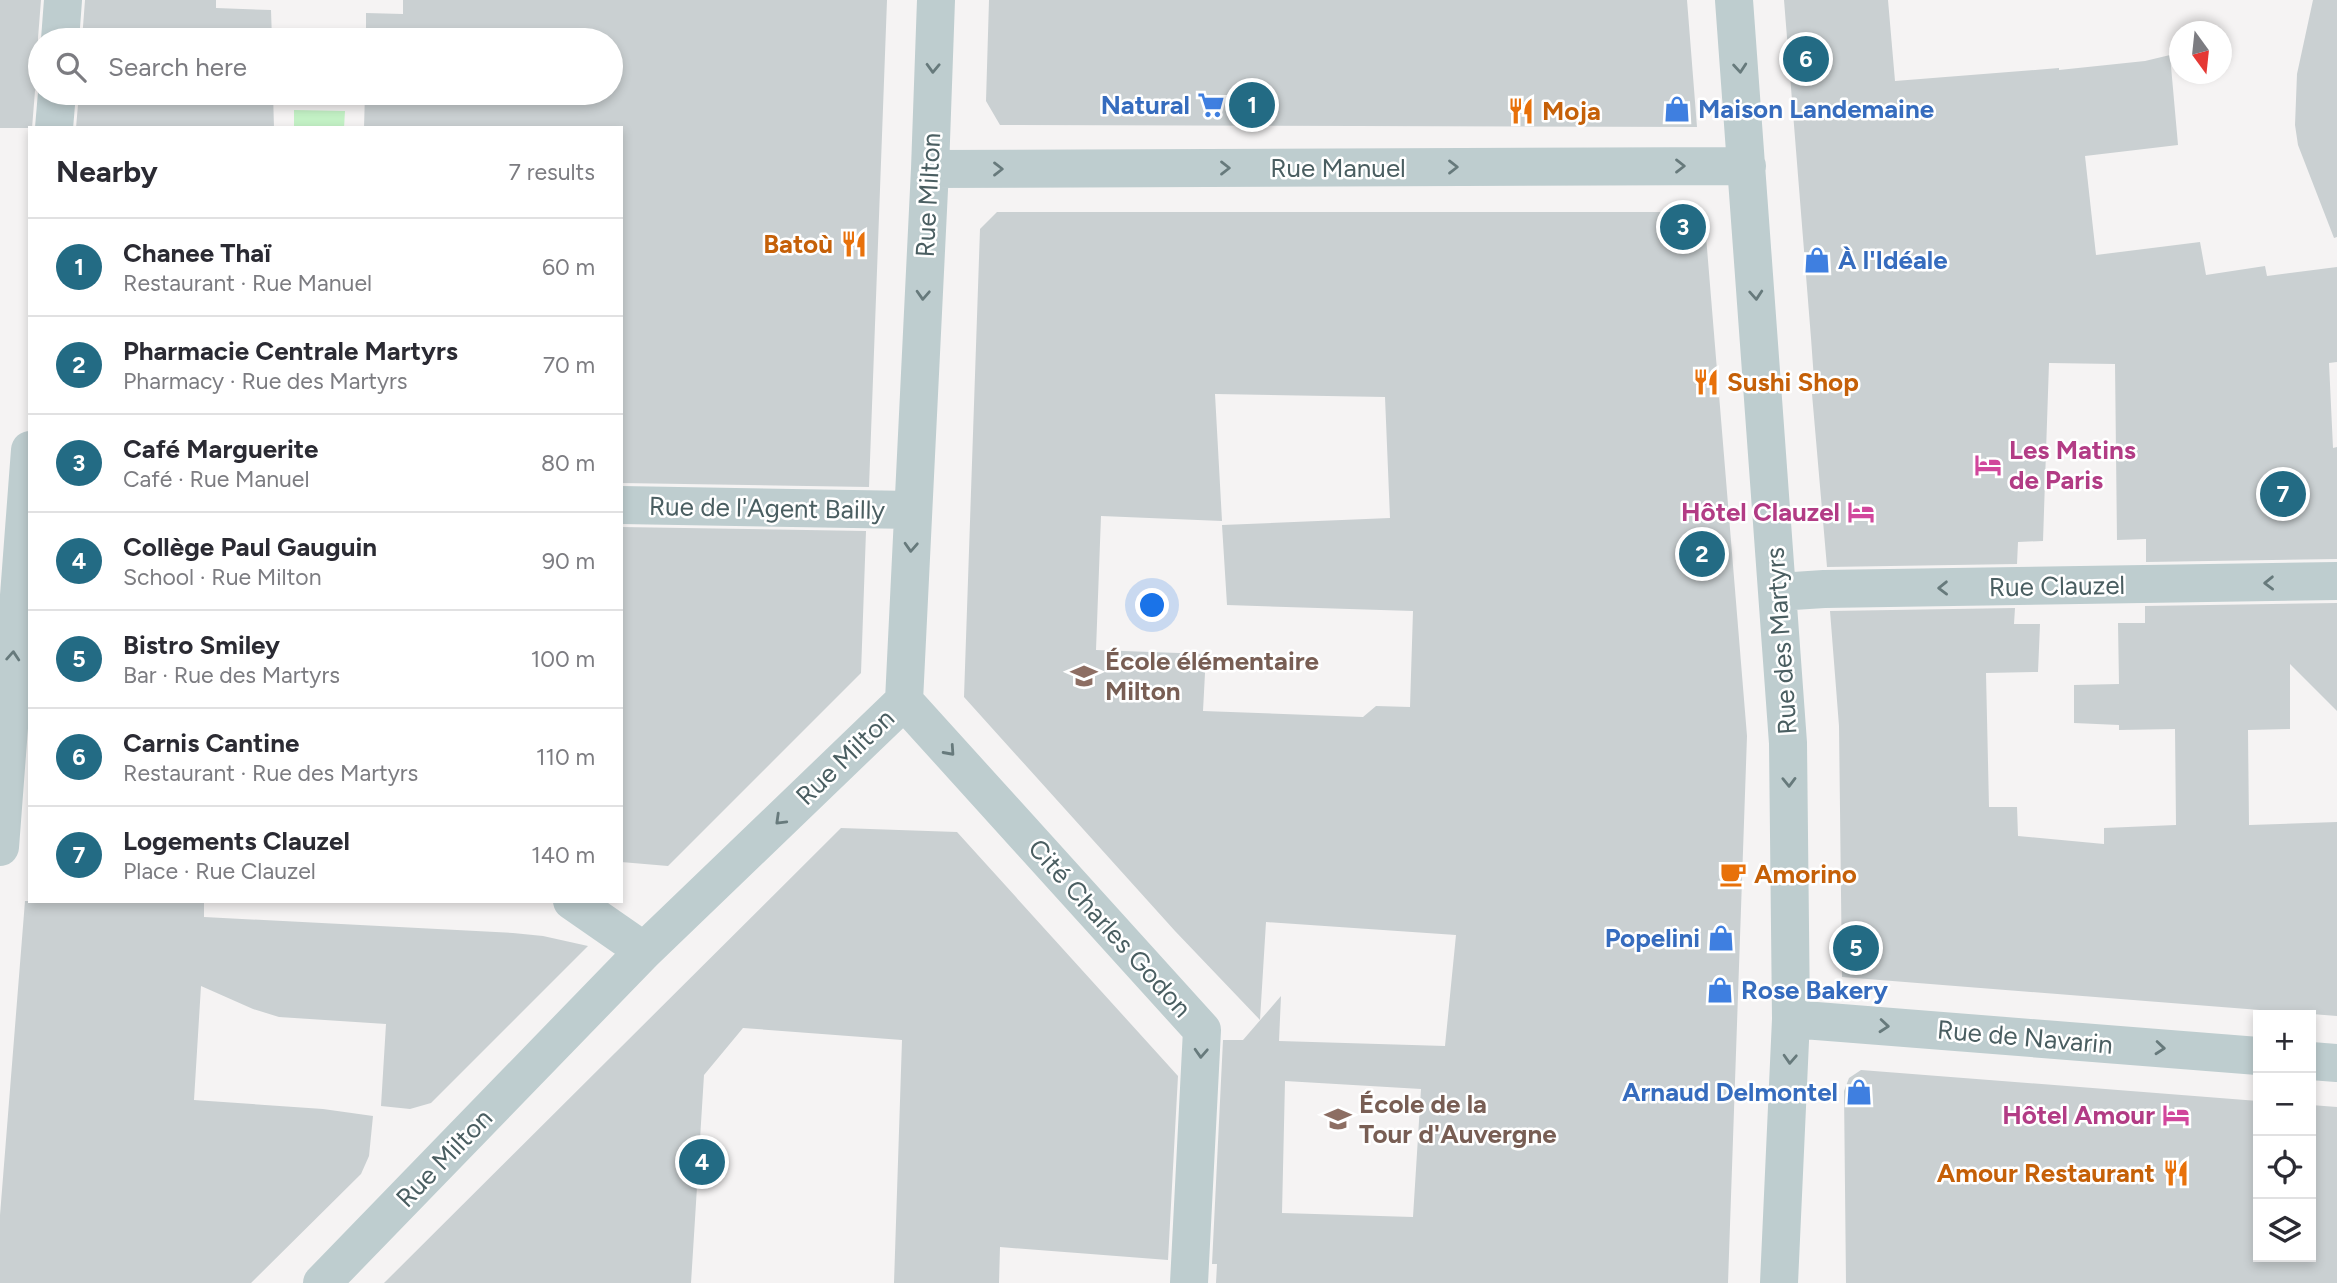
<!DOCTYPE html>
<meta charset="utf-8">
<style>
:root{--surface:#fff;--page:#f7f7f7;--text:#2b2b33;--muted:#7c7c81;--line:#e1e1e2;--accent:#236b84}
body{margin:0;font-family:Figtree,sans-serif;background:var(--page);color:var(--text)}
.controls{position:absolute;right:21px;bottom:21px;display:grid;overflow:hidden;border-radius:0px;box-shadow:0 4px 10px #0003}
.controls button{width:63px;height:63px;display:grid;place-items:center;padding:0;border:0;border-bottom:2px solid var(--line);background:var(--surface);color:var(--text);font:35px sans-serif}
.compass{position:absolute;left:2169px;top:21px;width:63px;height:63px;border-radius:50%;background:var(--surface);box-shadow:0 4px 10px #0003;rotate:165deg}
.you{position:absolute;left:1153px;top:606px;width:24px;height:24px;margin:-18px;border:5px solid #fff;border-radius:50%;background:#1a73e8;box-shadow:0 0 0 10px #1a73e833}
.badge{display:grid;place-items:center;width:46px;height:46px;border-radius:50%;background:var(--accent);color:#fff;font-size:23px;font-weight:700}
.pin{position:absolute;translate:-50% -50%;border:4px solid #fff;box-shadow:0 2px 7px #0006}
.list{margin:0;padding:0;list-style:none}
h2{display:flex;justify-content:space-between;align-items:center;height:91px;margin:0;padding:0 28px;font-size:30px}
h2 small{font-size:23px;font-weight:400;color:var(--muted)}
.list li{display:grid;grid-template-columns:46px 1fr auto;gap:21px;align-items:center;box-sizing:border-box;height:98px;padding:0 28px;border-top:2px solid var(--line)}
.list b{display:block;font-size:26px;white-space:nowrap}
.list p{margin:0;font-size:23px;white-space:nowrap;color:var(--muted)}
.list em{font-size:23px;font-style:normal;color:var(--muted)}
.icon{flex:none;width:38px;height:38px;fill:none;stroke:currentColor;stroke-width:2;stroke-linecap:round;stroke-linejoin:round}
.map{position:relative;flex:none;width:2337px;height:1283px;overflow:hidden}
.search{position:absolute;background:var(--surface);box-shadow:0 4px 10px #0003;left:28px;top:28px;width:595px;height:77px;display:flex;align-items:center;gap:18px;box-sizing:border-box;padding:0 24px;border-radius:38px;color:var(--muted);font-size:26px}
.panel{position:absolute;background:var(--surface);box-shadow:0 4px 10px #0003;left:28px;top:126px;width:595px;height:777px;border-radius:0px}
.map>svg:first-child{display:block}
.green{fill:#c3f1c5}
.building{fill:#cad0d2;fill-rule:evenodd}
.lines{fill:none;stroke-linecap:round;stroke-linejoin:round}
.minor{stroke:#becdcf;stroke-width:38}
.oneway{stroke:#677a7c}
.labels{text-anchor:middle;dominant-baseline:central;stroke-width:5;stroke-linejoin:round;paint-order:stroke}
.shop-label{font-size:26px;font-weight:bold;fill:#366cbe;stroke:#fff;text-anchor:end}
.food-label{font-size:26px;font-weight:bold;fill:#c56008;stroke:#fff;text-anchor:start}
.street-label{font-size:26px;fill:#4a5e61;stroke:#fff}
.hotel-label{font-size:26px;font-weight:bold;fill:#b23c85;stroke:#fff;text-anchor:end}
.education-label{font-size:26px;font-weight:bold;fill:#785e54;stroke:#fff;text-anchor:start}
</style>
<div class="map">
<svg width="2337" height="1283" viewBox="0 0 2337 1283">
<rect width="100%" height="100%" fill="#f5f3f3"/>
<path class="green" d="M 294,110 L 345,111 L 344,128 L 294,128 Z"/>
<path class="building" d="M 0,0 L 41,0 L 38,38 L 40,79 L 35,91 L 32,128 L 0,128 Z
M 85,0 L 216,0 L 216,8 L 271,10 L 272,40 L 82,40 Z
M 403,0 L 887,0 L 869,487 L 621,483 L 621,128 L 364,128 L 365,93 L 611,93 L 611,40 L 366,40 L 366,13 L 403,14 Z
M 989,0 L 1687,0 L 1697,127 L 1000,125 L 986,101 Z
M 1784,0 L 1888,0 L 1895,81 L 2059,68 L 2059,70 L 2145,61 L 2170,55 L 2178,145 L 2085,156 L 2096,255 L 2200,242 L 2206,275 L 2265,266 L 2267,276 L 2337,267 L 2337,362 L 2329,363 L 2333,448 L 2337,447 L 2337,559 L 2146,562 L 2146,539 L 2117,540 L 2115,364 L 2049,363 L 2043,541 L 2018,542 L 2017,564 L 1827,567 L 1812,394 L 1815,394 L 1811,338 Z
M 2313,0 L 2337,0 L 2337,237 L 2334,238 L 2298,145 L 2295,125 L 2297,74 Z
M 79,93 L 273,93 L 274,128 L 76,128 Z
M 997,212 L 1693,212 L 1705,224 L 1747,736 L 1728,1283 L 1216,1283 L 1217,1264 L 1212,1264 L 1223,1040 L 1243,1040 L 1281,996 L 1279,1041 L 1445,1046 L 1456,935 L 1266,922 L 1260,1020 L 1175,931 L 964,697 L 980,229 ZM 1215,394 L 1385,397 L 1390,518 L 1222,525 L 1227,605 L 1413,611 L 1410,707 L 1376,706 L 1363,717 L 1203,711 L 1206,654 L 1096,650 L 1101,516 L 1222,521 ZM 1285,1081 L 1421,1089 L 1413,1217 L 1282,1213 Z
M 621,527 L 866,531 L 861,673 L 668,866 L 621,862 Z
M 2337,603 L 2337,711 L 2290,664 L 2290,729 L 2248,730 L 2249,825 L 2337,822 L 2337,1016 L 1842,977 L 1839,726 L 1830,611 L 2015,608 L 2014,624 L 2040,624 L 2038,672 L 1986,673 L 1989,807 L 2017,807 L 2018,836 L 2104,844 L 2104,828 L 2176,825 L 2175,729 L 2119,730 L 2119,725 L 2074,723 L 2074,685 L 2119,684 L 2118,623 L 2145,623 L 2145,606 Z
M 841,828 L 957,832 L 1178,1076 L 1168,1260 L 1000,1247 L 999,1283 L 894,1283 L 902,1040 L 743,1028 L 704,1075 L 691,1283 L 384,1283 Z
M 25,901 L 204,901 L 204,917 L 513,933 L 543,936 L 588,946 L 431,1103 L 410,1109 L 381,1106 L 386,1024 L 279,1017 L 253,1009 L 201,986 L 194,1100 L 323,1109 L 373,1116 L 369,1156 L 361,1174 L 251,1283 L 0,1283 L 0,1215 Z
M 1861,1070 L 2258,1101 L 2258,1257 L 2311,1257 L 2311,1105 L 2337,1107 L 2337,1283 L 1846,1283 L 1844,1091 L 1849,1078 Z"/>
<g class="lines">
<path class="minor" d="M 1734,0 L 1788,743 L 1791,1019 L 1779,1283
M 60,40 L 63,0
M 54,128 L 57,93
M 930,169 L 1747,166
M 621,505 L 913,510
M 1777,592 L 1824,589 L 2337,581
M 904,701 L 1202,1030 L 1189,1283
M 0,847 L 30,450
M 572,901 L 644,951
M 1791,1019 L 2258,1056
M 2311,1061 L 2337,1063
M 322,1283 L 644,951 L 904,701 L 930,169 L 936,0"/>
</g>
<defs><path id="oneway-chevron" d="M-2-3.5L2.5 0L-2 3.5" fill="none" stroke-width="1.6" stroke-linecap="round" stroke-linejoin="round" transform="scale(1.75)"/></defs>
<g class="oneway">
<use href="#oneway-chevron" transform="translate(933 68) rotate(92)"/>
<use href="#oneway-chevron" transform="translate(1740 68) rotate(85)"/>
<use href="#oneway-chevron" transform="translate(1680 166)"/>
<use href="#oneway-chevron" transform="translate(1453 167)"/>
<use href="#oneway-chevron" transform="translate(1225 168)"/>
<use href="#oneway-chevron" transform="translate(998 169)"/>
<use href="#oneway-chevron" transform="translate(923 295) rotate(93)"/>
<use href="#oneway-chevron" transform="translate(1756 295) rotate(86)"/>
<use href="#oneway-chevron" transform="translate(911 547) rotate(93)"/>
<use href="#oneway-chevron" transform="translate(2269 583) rotate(179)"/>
<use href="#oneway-chevron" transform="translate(1943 588) rotate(179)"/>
<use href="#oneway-chevron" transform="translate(13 656) rotate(-86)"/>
<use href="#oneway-chevron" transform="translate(950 751) rotate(48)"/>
<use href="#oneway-chevron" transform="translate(1789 782) rotate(89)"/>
<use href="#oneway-chevron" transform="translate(780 820) rotate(136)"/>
<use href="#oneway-chevron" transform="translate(1884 1026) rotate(5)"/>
<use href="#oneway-chevron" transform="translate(2160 1048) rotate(5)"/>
<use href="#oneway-chevron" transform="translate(1201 1053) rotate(93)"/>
<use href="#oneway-chevron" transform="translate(1790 1059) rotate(93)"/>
</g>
<defs>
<g id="supermarket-bare" transform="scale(2.1)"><path d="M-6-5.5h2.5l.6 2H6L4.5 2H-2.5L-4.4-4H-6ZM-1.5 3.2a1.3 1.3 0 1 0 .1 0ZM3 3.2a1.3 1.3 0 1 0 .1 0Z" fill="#3f7fe0" stroke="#fff" stroke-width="2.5" paint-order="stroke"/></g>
<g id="shop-bare" transform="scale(2.1)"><path d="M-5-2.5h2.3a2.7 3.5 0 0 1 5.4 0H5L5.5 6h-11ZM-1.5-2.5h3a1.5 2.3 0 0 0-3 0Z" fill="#3f7fe0" stroke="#fff" stroke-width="2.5" paint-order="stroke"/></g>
<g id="restaurant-bare" transform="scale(2.1)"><path d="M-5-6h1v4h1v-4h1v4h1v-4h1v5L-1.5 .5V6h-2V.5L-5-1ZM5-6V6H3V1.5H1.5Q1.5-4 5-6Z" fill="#e8710a" stroke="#fff" stroke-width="2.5" paint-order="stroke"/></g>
<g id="hotel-bare" transform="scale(2.1)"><path d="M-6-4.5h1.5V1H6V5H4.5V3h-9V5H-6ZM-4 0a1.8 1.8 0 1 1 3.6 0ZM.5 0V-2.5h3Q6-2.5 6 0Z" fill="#d1479c" stroke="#fff" stroke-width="2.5" paint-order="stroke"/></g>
<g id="school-bare" transform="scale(2.1)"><path d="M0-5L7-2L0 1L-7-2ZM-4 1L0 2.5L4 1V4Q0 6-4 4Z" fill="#8d6e63" stroke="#fff" stroke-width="2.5" paint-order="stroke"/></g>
<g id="cafe-bare" transform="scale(2.1)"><path d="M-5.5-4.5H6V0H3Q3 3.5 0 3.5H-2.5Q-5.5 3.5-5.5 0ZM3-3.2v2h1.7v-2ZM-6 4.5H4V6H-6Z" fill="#e8710a" stroke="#fff" stroke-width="2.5" paint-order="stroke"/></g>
</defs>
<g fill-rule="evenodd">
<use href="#supermarket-bare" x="1211" y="105"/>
<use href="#shop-bare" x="1677" y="109"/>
<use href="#restaurant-bare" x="1521" y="111"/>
<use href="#restaurant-bare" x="854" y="244"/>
<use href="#shop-bare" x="1817" y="260"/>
<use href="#restaurant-bare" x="1706" y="382"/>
<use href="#hotel-bare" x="1988" y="465"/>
<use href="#hotel-bare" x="1861" y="512"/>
<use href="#school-bare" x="1084" y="676"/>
<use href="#cafe-bare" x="1733" y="874"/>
<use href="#shop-bare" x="1721" y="938"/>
<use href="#shop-bare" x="1720" y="990"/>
<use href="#shop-bare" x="1859" y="1092"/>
<use href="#hotel-bare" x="2176" y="1115"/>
<use href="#school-bare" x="1338" y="1119"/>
<use href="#restaurant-bare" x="2176" y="1173"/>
</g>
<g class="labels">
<g class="shop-label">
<text x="1190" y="105">Natural</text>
<text x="1698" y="109" text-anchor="start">Maison Landemaine</text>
<text x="1838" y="260" text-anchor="start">À l'Idéale</text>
<text x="1700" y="938">Popelini</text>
<text x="1741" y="990" text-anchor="start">Rose Bakery</text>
<text x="1838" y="1092">Arnaud Delmontel</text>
</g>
<g class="food-label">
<text x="1542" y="111">Moja</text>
<text x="833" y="244" text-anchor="end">Batoù</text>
<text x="1727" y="382">Sushi Shop</text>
<text x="1754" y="874">Amorino</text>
<text x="2155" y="1173" text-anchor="end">Amour Restaurant</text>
</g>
<g class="street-label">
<text x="1338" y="168">Rue Manuel</text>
<text transform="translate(928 195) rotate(-87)">Rue Milton</text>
<text transform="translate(767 508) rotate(1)">Rue de l'Agent Bailly</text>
<text transform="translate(2057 586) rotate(-1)">Rue Clauzel</text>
<text transform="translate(1781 641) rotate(-94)">Rue des Martyrs</text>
<text transform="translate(845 757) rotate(-44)">Rue Milton</text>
<text transform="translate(1110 928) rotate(48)">Cité Charles Godon</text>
<text transform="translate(2025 1037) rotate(5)">Rue de Navarin</text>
<text transform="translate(444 1158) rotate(-46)">Rue Milton</text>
</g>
<g class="hotel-label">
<text x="2009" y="450" text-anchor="start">Les Matins<tspan x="2009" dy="30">de Paris</tspan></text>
<text x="1840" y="512">Hôtel Clauzel</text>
<text x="2155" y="1115">Hôtel Amour</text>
</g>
<g class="education-label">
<text x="1105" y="661">École élémentaire<tspan x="1105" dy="30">Milton</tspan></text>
<text x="1359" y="1104">École de la<tspan x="1359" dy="30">Tour d'Auvergne</tspan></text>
</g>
</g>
</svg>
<div class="controls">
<button>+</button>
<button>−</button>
<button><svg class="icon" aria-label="locate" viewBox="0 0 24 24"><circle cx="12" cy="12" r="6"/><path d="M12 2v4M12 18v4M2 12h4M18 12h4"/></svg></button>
<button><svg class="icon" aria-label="layers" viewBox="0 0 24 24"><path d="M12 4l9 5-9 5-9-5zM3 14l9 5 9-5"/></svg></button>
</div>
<svg class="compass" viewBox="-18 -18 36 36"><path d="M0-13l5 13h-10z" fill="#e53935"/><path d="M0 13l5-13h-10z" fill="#7c7c81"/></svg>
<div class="you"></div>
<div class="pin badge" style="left:1252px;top:105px">1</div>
<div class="pin badge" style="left:1702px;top:554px">2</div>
<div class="pin badge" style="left:1683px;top:227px">3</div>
<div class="pin badge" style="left:702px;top:1162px">4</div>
<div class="pin badge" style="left:1856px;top:948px">5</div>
<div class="pin badge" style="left:1806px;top:59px">6</div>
<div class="pin badge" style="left:2283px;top:494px">7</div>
<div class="search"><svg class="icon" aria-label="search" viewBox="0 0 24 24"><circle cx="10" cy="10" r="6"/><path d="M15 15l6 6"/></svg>Search here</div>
<section class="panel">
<h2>Nearby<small>7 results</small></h2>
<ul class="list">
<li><span class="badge">1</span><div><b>Chanee Thaï</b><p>Restaurant · Rue Manuel</p></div><em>60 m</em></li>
<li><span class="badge">2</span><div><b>Pharmacie Centrale Martyrs</b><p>Pharmacy · Rue des Martyrs</p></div><em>70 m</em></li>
<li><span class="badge">3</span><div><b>Café Marguerite</b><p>Café · Rue Manuel</p></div><em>80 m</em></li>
<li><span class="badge">4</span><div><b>Collège Paul Gauguin</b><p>School · Rue Milton</p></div><em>90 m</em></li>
<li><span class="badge">5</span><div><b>Bistro Smiley</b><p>Bar · Rue des Martyrs</p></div><em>100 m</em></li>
<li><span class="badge">6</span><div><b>Carnis Cantine</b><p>Restaurant · Rue des Martyrs</p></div><em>110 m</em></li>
<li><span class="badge">7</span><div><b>Logements Clauzel</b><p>Place · Rue Clauzel</p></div><em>140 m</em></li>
</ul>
</section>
</div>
